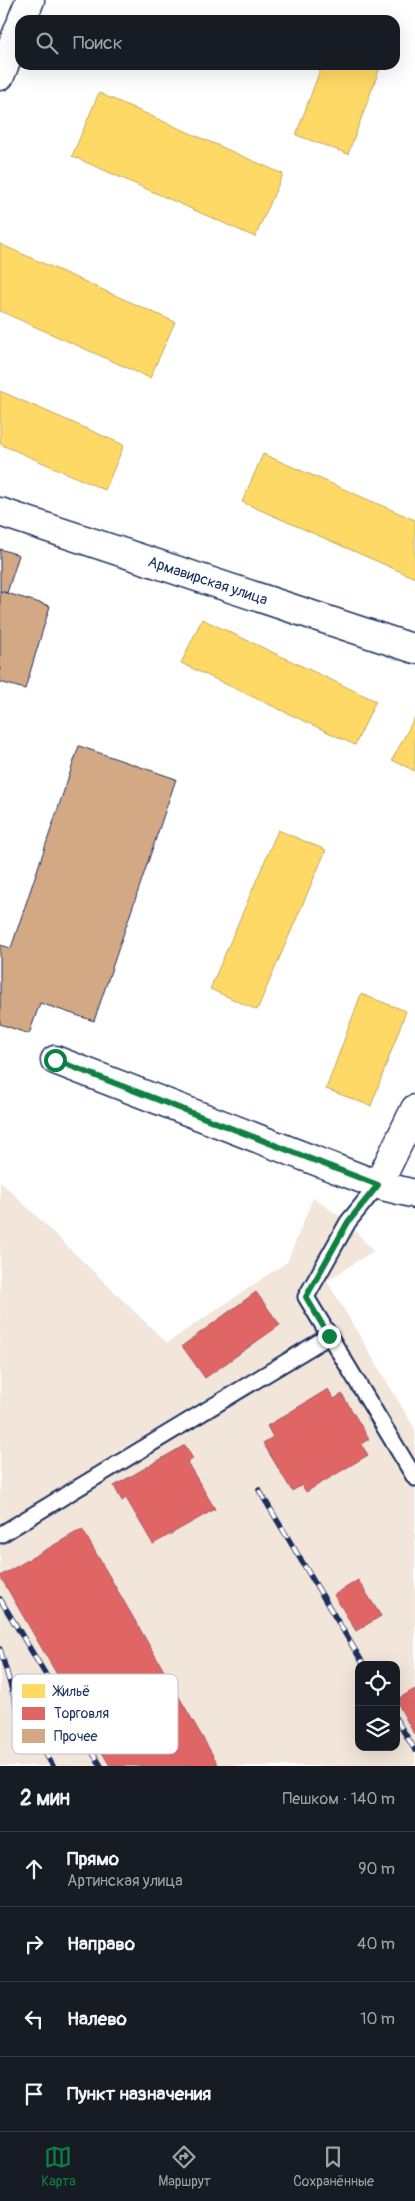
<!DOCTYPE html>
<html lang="ru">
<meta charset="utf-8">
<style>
:root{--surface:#171b24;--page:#242831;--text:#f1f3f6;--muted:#9ea1a6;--line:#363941;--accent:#0b8043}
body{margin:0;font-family:Pangolin,sans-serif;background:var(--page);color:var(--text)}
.controls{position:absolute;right:15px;bottom:15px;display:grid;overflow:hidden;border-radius:10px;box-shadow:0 5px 20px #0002}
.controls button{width:45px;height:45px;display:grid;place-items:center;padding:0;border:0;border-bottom:1px solid var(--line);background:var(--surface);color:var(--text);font:25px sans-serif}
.stop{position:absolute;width:15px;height:15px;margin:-11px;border:4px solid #0b8043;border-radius:50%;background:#fff}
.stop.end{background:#0b8043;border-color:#fff;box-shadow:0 1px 5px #0008}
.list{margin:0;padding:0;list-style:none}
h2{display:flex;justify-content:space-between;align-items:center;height:65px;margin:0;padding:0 20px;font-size:21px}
h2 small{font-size:16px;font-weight:400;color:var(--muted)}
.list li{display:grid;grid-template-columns:32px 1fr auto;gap:15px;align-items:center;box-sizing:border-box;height:75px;padding:0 20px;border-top:1px solid var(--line)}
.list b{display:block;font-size:19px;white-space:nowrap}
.list p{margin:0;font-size:16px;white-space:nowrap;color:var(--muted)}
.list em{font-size:16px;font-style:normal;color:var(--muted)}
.icon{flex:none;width:28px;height:28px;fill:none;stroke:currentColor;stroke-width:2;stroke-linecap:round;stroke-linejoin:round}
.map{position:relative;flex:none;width:415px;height:1766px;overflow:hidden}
.search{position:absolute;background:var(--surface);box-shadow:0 5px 20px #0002;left:15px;right:15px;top:15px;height:55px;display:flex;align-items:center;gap:12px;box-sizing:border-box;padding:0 18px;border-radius:15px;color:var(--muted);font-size:19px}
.sheet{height:365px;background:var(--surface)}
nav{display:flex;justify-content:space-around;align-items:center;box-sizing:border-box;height:70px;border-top:1px solid var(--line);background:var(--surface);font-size:14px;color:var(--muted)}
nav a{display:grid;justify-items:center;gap:2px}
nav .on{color:var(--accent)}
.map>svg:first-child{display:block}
.built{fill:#f2e5da;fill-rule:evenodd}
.homes{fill:#ffd966;stroke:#bba664}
.shops{fill:#e06666;stroke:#a55664}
.building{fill:#d2a984;stroke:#1b2f5e}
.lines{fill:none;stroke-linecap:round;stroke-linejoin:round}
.lane-casing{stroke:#1b2f5e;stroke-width:19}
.street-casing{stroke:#1b2f5e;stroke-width:31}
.secondary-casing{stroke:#1b2f5e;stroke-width:31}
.lane{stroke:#fff;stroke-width:15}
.street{stroke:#fff;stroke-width:28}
.secondary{stroke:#fff;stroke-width:28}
.rail-casing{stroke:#1b2f5e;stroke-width:5.5}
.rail{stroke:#fff;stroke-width:4;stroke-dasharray:11;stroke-linecap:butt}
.route{stroke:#0b8043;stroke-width:6}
.labels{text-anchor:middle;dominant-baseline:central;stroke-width:5;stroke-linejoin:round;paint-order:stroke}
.street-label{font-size:15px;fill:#1b2f5e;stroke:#fff}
.key{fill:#fff;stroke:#bbc1cf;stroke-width:1}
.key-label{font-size:14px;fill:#1b2f5e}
</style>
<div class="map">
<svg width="415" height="1766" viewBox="0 0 415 1766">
<rect width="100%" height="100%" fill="#fff"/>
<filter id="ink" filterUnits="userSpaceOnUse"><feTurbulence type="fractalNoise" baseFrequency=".02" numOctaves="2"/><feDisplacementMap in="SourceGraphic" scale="10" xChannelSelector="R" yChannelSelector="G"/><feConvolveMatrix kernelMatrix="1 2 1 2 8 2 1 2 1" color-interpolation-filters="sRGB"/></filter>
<g filter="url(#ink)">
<path class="built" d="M 0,1181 L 167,1343 L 287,1262 L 313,1198 L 348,1222 L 373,1251 L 327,1281 L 415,1429 L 415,1766 L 0,1766 ZM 359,1665 L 396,1665 L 396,1747 L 359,1747 Z"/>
<path class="homes" d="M 322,65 L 381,65 L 348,154 L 296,135 Z
M 99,93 L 283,174 L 255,237 L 72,156 Z
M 0,244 L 175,322 L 150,378 L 0,311 Z
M 0,391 L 124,445 L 105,490 L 0,444 Z
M 263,454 L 415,520 L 415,578 L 242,502 Z
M 202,619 L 376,701 L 355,745 L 181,663 Z
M 415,717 L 415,771 L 392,760 Z
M 278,830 L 326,850 L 257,1010 L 210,989 Z
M 361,994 L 406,1011 L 371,1106 L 326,1089 Z"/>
<path class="shops" d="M 256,1292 L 280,1325 L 205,1378 L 182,1346 Z
M 328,1389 L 334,1399 L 342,1394 L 369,1439 L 361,1444 L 368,1455 L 306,1492 L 302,1485 L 292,1491 L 263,1443 L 273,1437 L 267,1426 Z
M 185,1445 L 193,1459 L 187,1462 L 215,1509 L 153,1544 L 126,1498 L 122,1501 L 114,1486 Z
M 82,1529 L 219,1766 L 110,1766 L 0,1576 Z
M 358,1580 L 381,1616 L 356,1631 L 334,1595 Z
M 415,1689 L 415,1734 L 414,1734 L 396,1700 Z"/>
<path class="building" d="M 0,549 L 19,555 L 7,593 L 0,591 Z
M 0,591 L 50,606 L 25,689 L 0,682 Z
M 79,746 L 176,779 L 94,1021 L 40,1003 L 29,1034 L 0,1024 L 0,945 L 11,948 Z"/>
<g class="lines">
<g class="lane-casing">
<path id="lane" d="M 378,1185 L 348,1222 L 306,1297 L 415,1478
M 0,1535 L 329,1336"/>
</g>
<g class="street-casing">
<path id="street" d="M 22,20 L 30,0
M 0,76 L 20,26
M 55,1060 L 378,1185 L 415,1194
M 378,1185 L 415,1109"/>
</g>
<g class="secondary-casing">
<g id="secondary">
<path id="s1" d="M 0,512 L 415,649"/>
</g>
</g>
<use href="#lane" class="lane"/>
<use href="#street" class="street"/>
<use href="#secondary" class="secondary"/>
<g class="rail-casing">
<path id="rail" d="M 259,1490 L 364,1665
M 0,1599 L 101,1766
M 0,1649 L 16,1704 L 53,1766
M 396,1719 L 415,1750"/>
</g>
<use href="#rail" class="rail"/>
</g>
</g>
<g class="lines" filter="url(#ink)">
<path class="route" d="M 55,1060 L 378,1185 L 348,1222 L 306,1297 L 329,1336"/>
</g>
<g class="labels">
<g class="street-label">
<text stroke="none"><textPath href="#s1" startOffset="219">Армавирская улица</textPath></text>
</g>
</g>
<rect x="12" y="1674" width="166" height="80" rx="8" class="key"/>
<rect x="22" y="1684" width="23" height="14" fill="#ffd966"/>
<rect x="22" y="1707" width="23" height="13" fill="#e06666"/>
<rect x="22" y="1729" width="23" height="14" fill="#d2a984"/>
<g class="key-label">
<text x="54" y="1696">Жильё</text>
<text x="54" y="1718">Торговля</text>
<text x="54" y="1741">Прочее</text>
</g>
</svg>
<div class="controls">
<button><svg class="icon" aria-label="locate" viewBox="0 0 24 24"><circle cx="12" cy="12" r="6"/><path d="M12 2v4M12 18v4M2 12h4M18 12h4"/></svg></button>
<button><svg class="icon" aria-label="layers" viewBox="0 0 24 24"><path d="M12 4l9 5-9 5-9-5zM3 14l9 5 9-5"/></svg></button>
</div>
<div class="stop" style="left:55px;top:1060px"></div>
<div class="stop end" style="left:329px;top:1336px"></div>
<div class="search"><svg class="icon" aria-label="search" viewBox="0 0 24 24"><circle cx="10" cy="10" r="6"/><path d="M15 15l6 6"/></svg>Поиск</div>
</div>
<section class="sheet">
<h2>2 мин<small>Пешком · 140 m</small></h2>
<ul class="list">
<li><svg class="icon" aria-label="ahead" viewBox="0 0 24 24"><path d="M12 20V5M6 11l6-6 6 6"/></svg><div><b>Прямо</b><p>Артинская улица</p></div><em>90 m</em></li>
<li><svg class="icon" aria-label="right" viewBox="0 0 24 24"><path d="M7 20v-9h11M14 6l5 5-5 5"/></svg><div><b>Направо</b></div><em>40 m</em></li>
<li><svg class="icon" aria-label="left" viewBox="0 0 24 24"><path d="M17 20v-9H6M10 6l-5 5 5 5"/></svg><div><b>Налево</b></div><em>10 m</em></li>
<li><svg class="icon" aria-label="arrive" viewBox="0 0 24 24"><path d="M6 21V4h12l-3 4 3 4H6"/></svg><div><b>Пункт назначения</b></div></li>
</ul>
</section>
<nav>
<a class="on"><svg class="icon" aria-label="map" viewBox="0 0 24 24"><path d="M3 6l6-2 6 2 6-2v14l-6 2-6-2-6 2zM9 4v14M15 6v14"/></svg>Карта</a>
<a><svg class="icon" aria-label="directions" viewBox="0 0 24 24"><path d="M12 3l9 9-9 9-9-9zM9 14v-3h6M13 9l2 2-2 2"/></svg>Маршрут</a>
<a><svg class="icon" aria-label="saved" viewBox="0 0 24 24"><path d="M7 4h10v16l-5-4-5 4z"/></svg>Сохранённые</a>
</nav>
